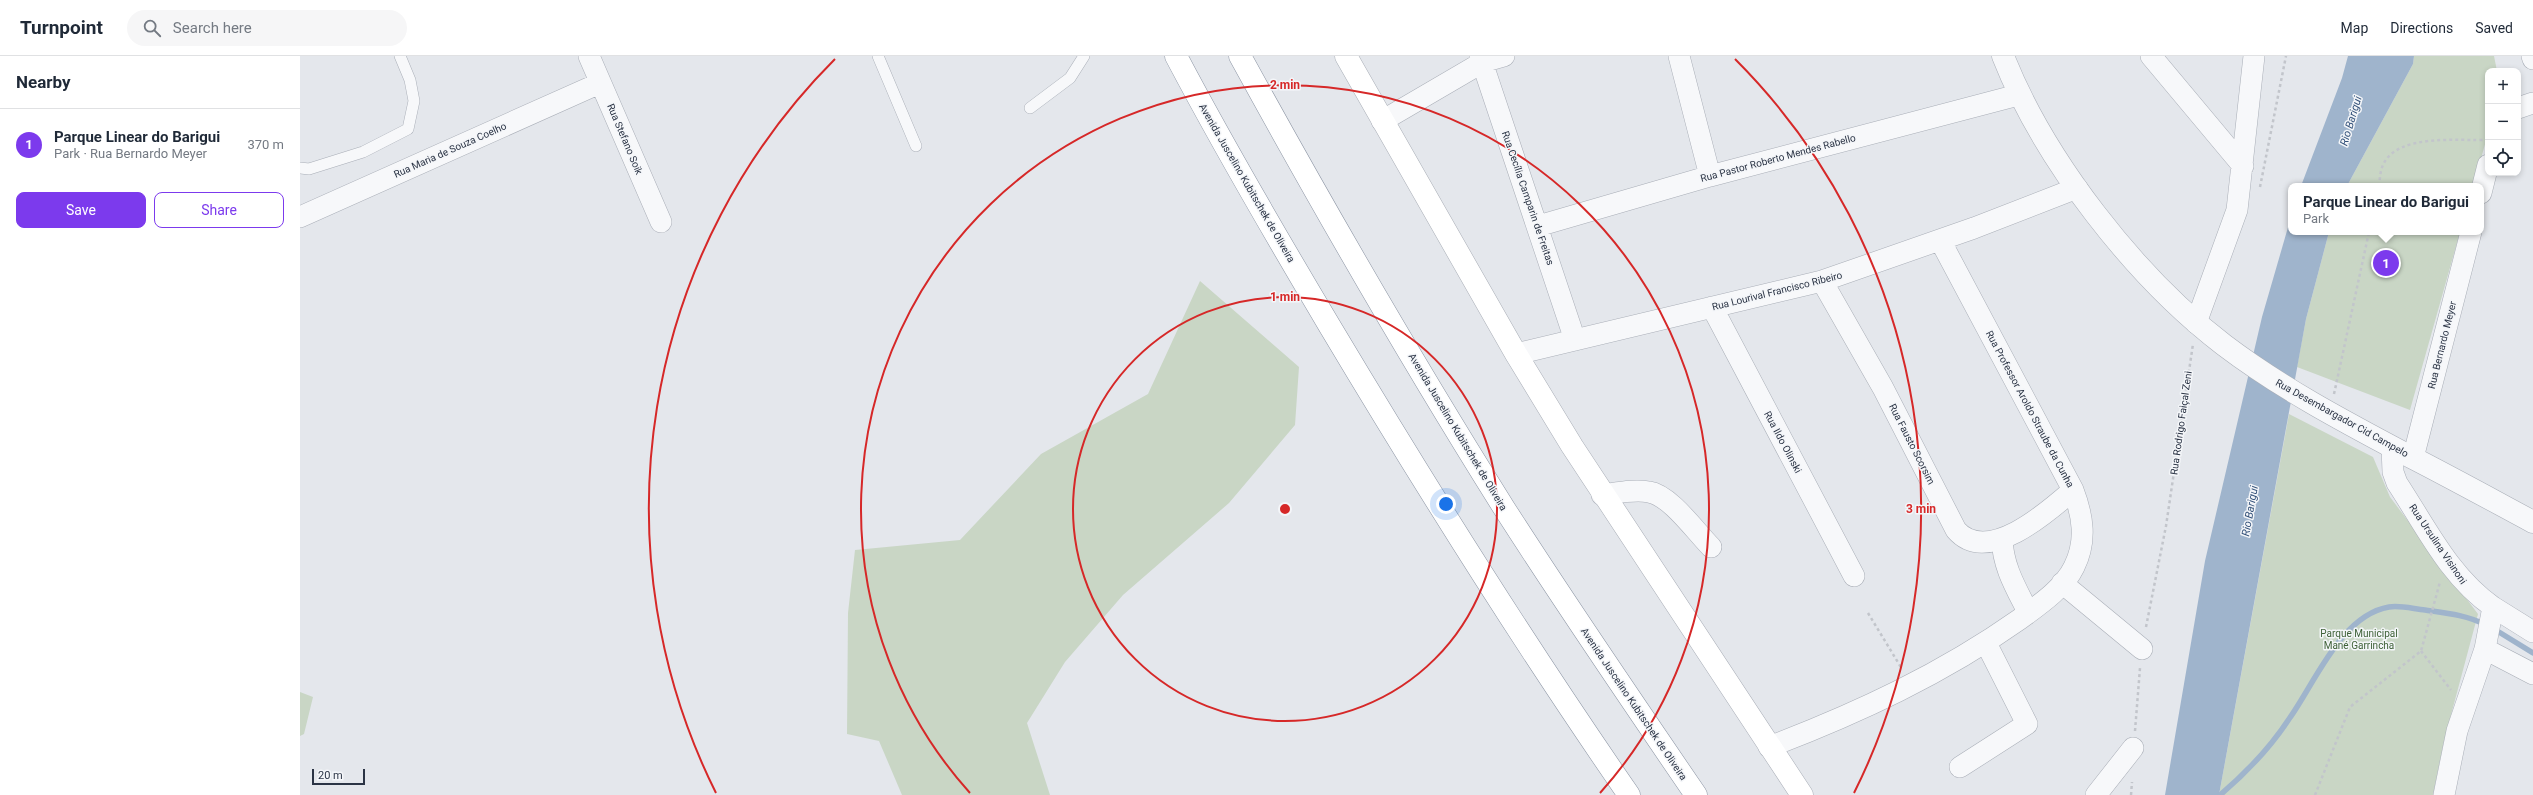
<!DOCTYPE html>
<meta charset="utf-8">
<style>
:root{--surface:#fff;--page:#f6f6f7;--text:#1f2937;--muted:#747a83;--line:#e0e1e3;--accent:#7c3aed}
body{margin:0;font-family:Roboto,sans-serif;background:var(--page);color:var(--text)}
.controls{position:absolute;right:12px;top:12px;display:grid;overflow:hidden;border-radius:8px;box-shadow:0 2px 6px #0003}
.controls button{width:36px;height:36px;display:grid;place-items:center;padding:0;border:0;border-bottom:1px solid var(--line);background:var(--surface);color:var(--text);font:20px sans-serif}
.scale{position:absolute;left:12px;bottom:10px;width:53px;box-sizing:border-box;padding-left:4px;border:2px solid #2b3445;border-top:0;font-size:11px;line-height:14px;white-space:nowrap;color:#2b3445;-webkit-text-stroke:3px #f4f6f9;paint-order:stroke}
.you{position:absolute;left:1146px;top:448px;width:14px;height:14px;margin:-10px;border:3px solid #fff;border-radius:50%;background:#1a73e8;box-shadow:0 0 0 6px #1a73e833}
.badge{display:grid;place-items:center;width:26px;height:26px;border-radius:50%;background:var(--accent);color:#fff;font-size:13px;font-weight:700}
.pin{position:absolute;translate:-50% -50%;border:2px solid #fff;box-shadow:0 1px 4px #0006}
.popup{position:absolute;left:1988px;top:127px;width:196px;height:52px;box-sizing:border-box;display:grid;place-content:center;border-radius:8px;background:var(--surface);filter:drop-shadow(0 1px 3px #0005);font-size:13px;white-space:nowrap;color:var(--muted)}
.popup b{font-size:15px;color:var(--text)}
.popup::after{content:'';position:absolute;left:50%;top:100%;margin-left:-8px;border:8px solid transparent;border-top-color:var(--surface)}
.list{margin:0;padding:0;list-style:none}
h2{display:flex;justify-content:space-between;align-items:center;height:52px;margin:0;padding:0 16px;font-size:17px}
h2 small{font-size:13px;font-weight:400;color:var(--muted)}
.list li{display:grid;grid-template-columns:26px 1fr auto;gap:12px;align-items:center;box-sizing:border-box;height:72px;padding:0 16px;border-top:1px solid var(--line)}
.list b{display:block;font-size:15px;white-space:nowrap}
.list p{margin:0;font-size:13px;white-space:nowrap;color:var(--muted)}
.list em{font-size:13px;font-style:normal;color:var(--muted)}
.actions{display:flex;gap:8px;padding:12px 16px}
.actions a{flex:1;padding:9px 0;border:1px solid var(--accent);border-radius:8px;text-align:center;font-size:14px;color:var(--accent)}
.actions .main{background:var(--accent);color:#fff}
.icon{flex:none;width:22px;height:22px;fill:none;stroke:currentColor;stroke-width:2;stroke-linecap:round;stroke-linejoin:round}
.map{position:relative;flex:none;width:2233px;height:739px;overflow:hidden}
header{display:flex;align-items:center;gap:24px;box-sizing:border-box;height:56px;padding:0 20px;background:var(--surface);border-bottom:1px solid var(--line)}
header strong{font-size:19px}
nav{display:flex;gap:22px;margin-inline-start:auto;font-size:14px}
.search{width:280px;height:36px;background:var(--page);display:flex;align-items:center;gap:10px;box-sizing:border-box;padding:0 14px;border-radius:22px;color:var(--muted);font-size:15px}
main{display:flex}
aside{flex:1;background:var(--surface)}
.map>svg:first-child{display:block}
.green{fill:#c9d6c5}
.water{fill:#9fb4cc}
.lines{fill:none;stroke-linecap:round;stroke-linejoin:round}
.stream{stroke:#9fb4cc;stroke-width:5.5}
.service-casing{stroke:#a9aeb7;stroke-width:12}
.minor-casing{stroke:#a9aeb7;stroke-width:22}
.tertiary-casing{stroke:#a9aeb7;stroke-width:23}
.secondary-casing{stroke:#a9aeb7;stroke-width:23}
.motorway-casing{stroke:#8b94a3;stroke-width:23}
.path{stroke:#c2c5cb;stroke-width:2.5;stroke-dasharray:3 3;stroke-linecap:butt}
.service{stroke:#f7f8fa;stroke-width:11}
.minor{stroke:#f7f8fa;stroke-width:21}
.tertiary{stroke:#f7f8fa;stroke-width:22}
.secondary{stroke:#fff;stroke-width:22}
.motorway{stroke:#fff;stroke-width:22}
.ring{fill:none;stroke:#d62828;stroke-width:2}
.labels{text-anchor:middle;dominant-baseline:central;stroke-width:3;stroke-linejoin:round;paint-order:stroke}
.street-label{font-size:10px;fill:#2b3445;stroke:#f4f6f9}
.park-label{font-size:10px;fill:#3f6138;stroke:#f4f6f9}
.water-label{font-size:11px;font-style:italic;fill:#34527a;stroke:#f4f6f9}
.centre{fill:#d62828;stroke:#f4f6f9;stroke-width:2}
.ring-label{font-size:12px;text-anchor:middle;font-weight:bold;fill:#d62828;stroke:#f4f6f9;stroke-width:3;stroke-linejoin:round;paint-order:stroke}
</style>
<header>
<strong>Turnpoint</strong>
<div class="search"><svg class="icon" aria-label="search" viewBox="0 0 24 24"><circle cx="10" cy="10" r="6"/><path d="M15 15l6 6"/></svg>Search here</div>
<nav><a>Map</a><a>Directions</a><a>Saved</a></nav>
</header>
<main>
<aside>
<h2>Nearby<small></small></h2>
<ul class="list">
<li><span class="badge">1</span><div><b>Parque Linear do Barigui</b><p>Park · Rua Bernardo Meyer</p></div><em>370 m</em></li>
</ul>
<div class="actions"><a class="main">Save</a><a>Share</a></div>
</aside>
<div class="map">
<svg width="2233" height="739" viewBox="0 0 2233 739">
<rect width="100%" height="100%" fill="#e4e7ec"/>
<path class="green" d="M 2114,0 L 2194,0 L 2197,15 L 2188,15 L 2188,78 L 2173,130 L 2047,130 L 2113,8 Z
M 2029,176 L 2160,176 L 2110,354 L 1997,311 L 2006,263 Z
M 900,225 L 999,311 L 995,369 L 929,447 L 823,539 L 765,606 L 727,667 L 750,739 L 602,739 L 579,685 L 547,678 L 548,557 L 555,494 L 660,484 L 741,398 L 848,338 Z
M 1989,358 L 2073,401 L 2090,441 L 2178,558 L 2144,685 L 2133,739 L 1919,739 Z
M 0,636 L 13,641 L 4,678 L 0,680 Z"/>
<path class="water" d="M 2048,0 L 2114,0 L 2113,8 L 2047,130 L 2001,130 L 2042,22 Z
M 1991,161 L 1991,176 L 2029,176 L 2006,263 L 1919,739 L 1865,739 L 1905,505 L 1962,261 Z"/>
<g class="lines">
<path class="stream" d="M 2194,573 L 2233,597
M 1920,739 C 1947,716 1970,692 1989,663 C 2015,627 2041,559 2089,551 C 2100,549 2114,553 2125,554 C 2146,557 2167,559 2186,569"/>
<g class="service-casing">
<path id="service" d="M 578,0 L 616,90
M 730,52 L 770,22 L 784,0
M 0,112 L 9,113 L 63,96 L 108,73 L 114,45 L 110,24 L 100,0"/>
</g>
<g class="minor-casing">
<path id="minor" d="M 289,0 L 361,166
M 1180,0 L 1275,284
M 1379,0 L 1410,120
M 1851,0 L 1943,110
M 2232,0 L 2233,3
M 2218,52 L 2233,47
M 1082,65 L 1183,6 L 1204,0
M 2181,137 L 2188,109
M 0,161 L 300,27
M 1238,170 L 1410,120 L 1718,39
M 1522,225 L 1583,332 L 1656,474 C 1687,510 1748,456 1773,434
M 1412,251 L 1554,520
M 1896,267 L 1937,154 L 1954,0
M 1216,298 L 1522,225 L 1674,172 L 1777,132
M 2092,391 L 2093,416 L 2097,427 C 2126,471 2149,520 2193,551 L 2185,593 L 2157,675 L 2144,739
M 2113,402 L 2171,176
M 1302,439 C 1317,437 1334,433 1349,436 C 1370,439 1396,476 1411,491
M 1702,483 C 1703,511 1716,532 1728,556
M 1762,527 L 1842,593
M 2193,551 L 2233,576
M 2185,593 L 2233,618
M 1469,691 C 1558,657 1642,618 1720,563 C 1739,549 1764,532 1774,511 C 1787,485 1783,460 1773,434 L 1640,184
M 1660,711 L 1727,668 L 1686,587
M 1796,739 L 1833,692"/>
</g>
<g class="tertiary-casing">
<path id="tertiary" d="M 1703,0 C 1744,104 1835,221 1924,289 C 1982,333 2047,367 2111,401 C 2152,422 2192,444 2233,466"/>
</g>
<g class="secondary-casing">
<path id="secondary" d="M 1046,0 L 1216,298 L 1272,390 L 1502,739"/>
</g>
<g class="motorway-casing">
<path id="motorway" d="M 876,0 C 924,91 976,180 1029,269 C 1124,428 1223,586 1329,739
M 940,0 C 1024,153 1111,304 1204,452 C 1266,549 1331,644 1396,739"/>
</g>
<path class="path" d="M 2079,130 C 2080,123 2080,115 2083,109 C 2097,77 2159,85 2188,84
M 1960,131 L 1986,0
M 2034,338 L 2069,176
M 1568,557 L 1602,613
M 1846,571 L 1866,470 L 1893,288
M 2121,595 L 2151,634
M 1835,675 L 1840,612
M 1831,739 L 1832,726
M 2015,739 L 2050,651 L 2121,595 L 2140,526"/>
<use href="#service" class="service"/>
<use href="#minor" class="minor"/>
<use href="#tertiary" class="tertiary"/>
<use href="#secondary" class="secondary"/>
<use href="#motorway" class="motorway"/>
</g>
<g class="ring">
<circle cx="985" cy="453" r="212"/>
<path d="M670 737A424 424 0 1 1 1300 737"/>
<path d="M416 737A636 636 0 0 1 535 3M1435 3A636 636 0 0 1 1554 737"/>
</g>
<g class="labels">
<g class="street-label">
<text transform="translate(325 83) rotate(67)">Rua Stefano Soik</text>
<text transform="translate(150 94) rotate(-24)">Rua Maria de Souza Coelho</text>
<text transform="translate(1478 102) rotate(-15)">Rua Pastor Roberto Mendes Rabello</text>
<text transform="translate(947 127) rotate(60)">Avenida Juscelino Kubitschek de Oliveira</text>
<text transform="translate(1228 142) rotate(71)">Rua Cecília Camparin de Freitas</text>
<text transform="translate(1477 235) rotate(-14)">Rua Lourival Francisco Ribeiro</text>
<text transform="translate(2142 289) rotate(-76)">Rua Bernardo Meyer</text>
<text transform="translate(1730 353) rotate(62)">Rua Professor Aroldo Straube da Cunha</text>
<text transform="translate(2042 362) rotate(29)">Rua Desembargador Cid Campelo</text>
<text transform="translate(1881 367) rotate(-82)">Rua Rodrigo Faiçal Zeni</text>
<text transform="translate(1158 376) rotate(59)">Avenida Juscelino Kubitschek de Oliveira</text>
<text transform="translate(1483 386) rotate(62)">Rua Ildo Olinski</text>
<text transform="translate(1612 388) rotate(63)">Rua Fausto Scorsim</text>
<text transform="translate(2138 488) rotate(56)">Rua Ursulina Visinoni</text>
<text transform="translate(1334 648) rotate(56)">Avenida Juscelino Kubitschek de Oliveira</text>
</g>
<g class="park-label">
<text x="2059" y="577">Parque Municipal<tspan x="2059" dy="12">Mané Garrincha</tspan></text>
</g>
<g class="water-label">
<text transform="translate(2051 65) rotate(-73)">Rio Barigui</text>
<text transform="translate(1950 455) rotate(-80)">Rio Barigui</text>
</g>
</g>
<circle cx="985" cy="453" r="6" class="centre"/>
<g class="ring-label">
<text x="985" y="33">2 min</text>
<text x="985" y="245">1 min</text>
<text x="1621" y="457">3 min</text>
</g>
</svg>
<div class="controls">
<button>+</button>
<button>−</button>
<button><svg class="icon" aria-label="locate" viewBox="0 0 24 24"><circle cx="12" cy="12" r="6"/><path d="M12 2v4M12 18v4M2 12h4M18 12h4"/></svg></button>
</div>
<div class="scale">20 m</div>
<div class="you"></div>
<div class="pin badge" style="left:2086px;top:207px">1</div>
<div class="popup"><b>Parque Linear do Barigui</b>Park</div>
</div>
</main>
